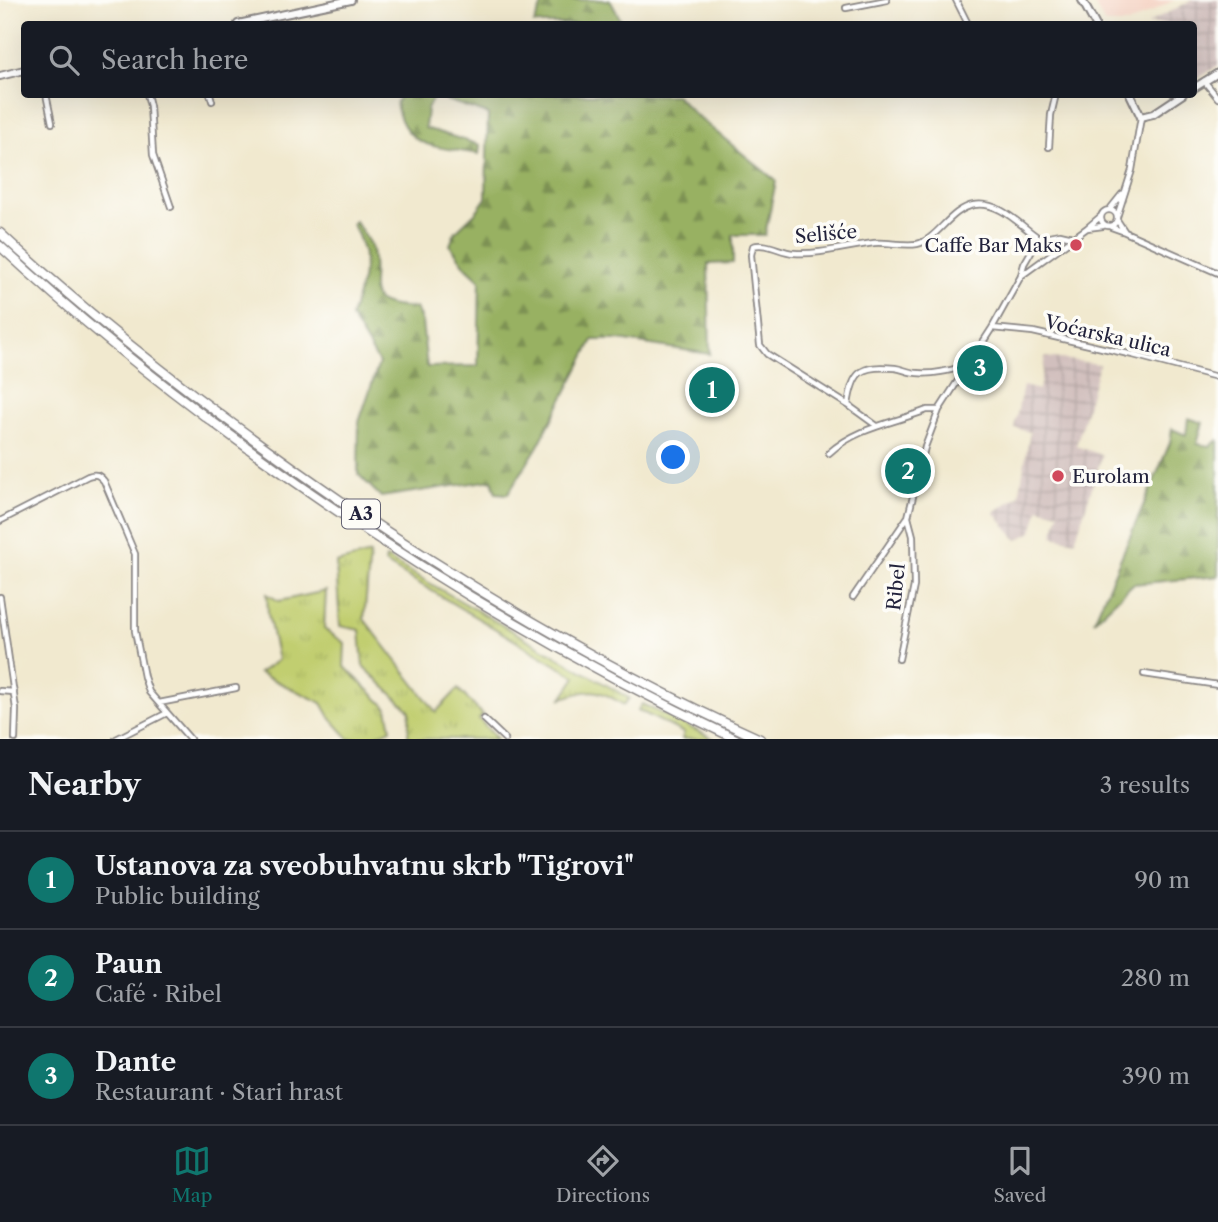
<!DOCTYPE html>
<meta charset="utf-8">
<style>
:root{--surface:#171b24;--page:#20242c;--text:#f1f3f6;--muted:#9ea1a6;--line:#363941;--accent:#0f766e}
body{margin:0;font-family:"Libre Caslon Text",serif;background:var(--page);color:var(--text)}
.you{position:absolute;left:674px;top:458px;width:24px;height:24px;margin:-18px;border:5px solid #fff;border-radius:50%;background:#1a73e8;box-shadow:0 0 0 10px #1a73e833}
.badge{display:grid;place-items:center;width:46px;height:46px;border-radius:50%;background:var(--accent);color:#fff;font-size:23px;font-weight:700}
.pin{position:absolute;translate:-50% -50%;border:4px solid #fff;box-shadow:0 2px 7px #0006}
.list{margin:0;padding:0;list-style:none}
h2{display:flex;justify-content:space-between;align-items:center;height:91px;margin:0;padding:0 28px;font-size:30px}
h2 small{font-size:23px;font-weight:400;color:var(--muted)}
.list li{display:grid;grid-template-columns:46px 1fr auto;gap:21px;align-items:center;box-sizing:border-box;height:98px;padding:0 28px;border-top:2px solid var(--line)}
.list b{display:block;font-size:26px;white-space:nowrap}
.list p{margin:0;font-size:23px;white-space:nowrap;color:var(--muted)}
.list em{font-size:23px;font-style:normal;color:var(--muted)}
.icon{flex:none;width:38px;height:38px;fill:none;stroke:currentColor;stroke-width:2;stroke-linecap:round;stroke-linejoin:round}
.map{position:relative;flex:none;width:1218px;height:739px;overflow:hidden}
.search{position:absolute;background:var(--surface);box-shadow:0 7px 28px #0002;left:21px;right:21px;top:21px;height:77px;display:flex;align-items:center;gap:18px;box-sizing:border-box;padding:0 24px;border-radius:7px;color:var(--muted);font-size:26px}
.sheet{height:385px;background:var(--surface)}
nav{display:flex;justify-content:space-around;align-items:center;box-sizing:border-box;height:98px;border-top:2px solid var(--line);background:var(--surface);font-size:19px;color:var(--muted)}
nav a{display:grid;justify-items:center;gap:4px}
nav .on{color:var(--accent)}
.map>svg:first-child{display:block}
.built{fill:#f5d2c2}
.industrial{fill:url(#industrial-grid)}
.grass{fill:url(#grass-tufts);stroke:#727856;stroke-width:2}
.forest{fill:url(#forest-firs);stroke:#5d6a4e;stroke-width:2}
.lines{fill:none;stroke-linecap:round;stroke-linejoin:round}
.street-casing{stroke:#8a8685;stroke-width:8}
.secondary-casing{stroke:#8a8685;stroke-width:10}
.highway-casing{stroke:#8a8685;stroke-width:11}
.street{stroke:#fff;stroke-width:4.5}
.secondary{stroke:#fff;stroke-width:6}
.highway{stroke:#fff;stroke-width:8}
.poi-dot{fill:#d1495b;stroke:#fdfcf7;stroke-width:2.5}
.labels{text-anchor:middle;dominant-baseline:central;stroke-width:7;stroke-linejoin:round;paint-order:stroke}
.shield{fill:#fdfcf7;stroke:#646373;stroke-width:2}
.shield-label{font-size:18px;font-weight:bold;fill:#22223b}
.street-label{font-size:19px;fill:#22223b;stroke:#fdfcf7}
.poi-label{font-size:19px;fill:#22223b;stroke:#fdfcf7;text-anchor:end}
</style>
<div class="map">
<svg width="1218" height="739" viewBox="0 0 1218 739">
<defs>
<pattern id="industrial-grid" width="8" height="8" patternUnits="userSpaceOnUse" patternTransform="scale(1.75)"><rect width="8" height="8" fill="#d1bfbd"/><path d="M0 4h8M4 0v8" fill="none" stroke="#b3a4a3"/></pattern>
<pattern id="grass-tufts" width="24" height="20" patternUnits="userSpaceOnUse" patternTransform="scale(1.75)"><rect width="24" height="20" fill="#c1ce70"/><path d="M3 7l-1-3M5 7V3M7 7l1-3M15 17l-1-3M17 17v-4M19 17l1-3" fill="none" stroke="#a6b162"/></pattern>
<pattern id="forest-firs" width="22" height="20" patternUnits="userSpaceOnUse" patternTransform="scale(1.75)"><rect width="22" height="20" fill="#98b162"/><path d="M5 1l3.5 6h-7zM16 11l3.5 6h-7z" fill="#7c9052"/></pattern>
</defs>
<rect width="100%" height="100%" fill="#fdfcf7"/>
<filter id="ink" filterUnits="userSpaceOnUse"><feTurbulence type="fractalNoise" baseFrequency=".0143" numOctaves="2"/><feDisplacementMap in="SourceGraphic" scale="14" xChannelSelector="R" yChannelSelector="G"/><feConvolveMatrix kernelMatrix="1 2 1 2 8 2 1 2 1" color-interpolation-filters="sRGB"/></filter>
<filter id="wash" filterUnits="userSpaceOnUse"><feTurbulence type="fractalNoise" baseFrequency=".00686" numOctaves="4" result="noise"/><feDisplacementMap in="SourceGraphic" scale="28" xChannelSelector="R" yChannelSelector="G"/><feGaussianBlur stdDeviation="1.57" result="paint"/><feColorMatrix in="noise" values="0 0 0 0 0 0 0 0 0 0 0 0 0 0 0 0 0 1.4 0 .05"/><feComposite in="paint" operator="in"/></filter>
<g filter="url(#wash)">
<rect width="100%" height="100%" fill="#f1e9cf"/>
<path class="built" d="M 1092,0 L 1174,0 L 1128,24 L 1105,24 Z"/>
<path class="industrial" d="M 1192,0 L 1218,0 L 1218,66 L 1194,80 L 1194,24 L 1147,24 Z
M 1045,357 L 1099,364 L 1076,446 L 1102,455 L 1075,541 L 1053,536 L 1059,513 L 1039,508 L 1032,532 L 1017,540 L 994,512 L 1019,496 L 1030,432 L 1014,428 L 1023,386 L 1039,390 Z"/>
<path class="grass" d="M 370,554 L 364,619 L 436,712 L 458,689 L 483,715 L 479,719 L 497,739 L 413,739 L 408,736 L 410,711 L 363,666 L 360,630 L 340,626 L 336,563 Z
M 386,558 L 629,698 L 624,705 C 596,687 593,689 562,698 L 576,677 L 385,563 Z
M 326,591 L 324,629 L 345,643 L 344,666 L 387,708 L 391,729 L 369,739 L 349,739 L 331,719 L 322,703 L 259,673 L 278,660 L 268,614 L 267,594 L 279,601 Z
M 642,704 L 714,739 L 682,739 L 684,733 L 638,710 Z"/>
<path class="forest" d="M 544,0 L 610,0 L 623,24 L 534,24 Z
M 505,94 L 676,95 L 693,113 L 776,181 L 765,235 L 733,235 L 733,263 L 708,264 L 710,354 L 619,340 L 593,340 L 538,446 L 508,494 L 496,493 L 492,480 L 381,497 L 358,474 L 359,422 L 379,363 L 351,317 C 362,279 374,261 352,224 L 355,221 C 360,229 370,241 372,250 C 379,292 355,305 416,308 L 422,322 L 427,367 L 478,366 L 480,280 L 467,268 L 450,245 L 455,232 L 476,212 L 486,198 L 488,114 L 434,96 L 427,109 L 425,128 L 480,145 L 479,154 C 438,146 404,151 396,102 L 402,95 L 499,95 L 502,101 Z
M 1188,418 L 1203,423 L 1197,444 L 1210,446 L 1218,440 L 1218,576 L 1133,584 L 1094,621 L 1170,443 L 1172,429 L 1186,435 Z"/>
</g>
<g filter="url(#ink)">
<g class="lines">
<g class="street-casing">
<path id="street" d="M 956,0 L 968,24
M 846,8 L 887,0
M 1204,81 L 1218,98
M 46,94 L 52,123
M 147,94 L 150,106 L 153,155 L 171,207
M 210,94 L 212,101
M 1049,147 L 1051,115 L 1056,94
M 1110,209 L 1122,194
M1101 218a8 8 0 1 1 16 0a8 8 0 1 1-16 0Z
M 1100,217 L 1087,228 L 1103,226
M 1117,217 L 1132,170 L 1141,117
M 1111,227 L 1125,232 L 1117,220
M 1125,232 L 1218,273
M 1021,275 L 1024,264 L 1039,238
M 992,328 L 1033,332 L 1133,355 L 1217,377
M 848,405 C 853,371 860,365 895,368 C 903,369 909,373 917,373 C 933,375 951,370 966,366
M 877,426 L 848,405 L 767,354 L 760,345 L 751,255 L 753,246 C 767,242 780,252 794,253 C 820,255 848,246 874,243 C 888,242 903,246 917,244 C 937,240 950,209 974,205 C 1001,201 1020,226 1039,238 L 1060,234 L 1073,237
M 829,453 C 856,428 893,423 927,410 L 939,410 L 992,328 L 1021,276 L 1087,228
M 0,521 L 88,476 C 96,473 99,475 104,481 L 135,554 L 135,631 L 144,677 L 149,692 L 190,739
M 0,597 L 16,709 L 15,739
M 853,597 L 907,518
M 899,659 L 914,586 L 913,536 L 908,517 L 925,447 L 939,410
M 1144,674 L 1218,685
M 0,691 L 14,692
M 159,703 L 236,688
M 484,719 L 505,739
M 116,739 L 167,713"/>
</g>
<g class="secondary-casing">
<path id="secondary" d="M 1082,0 L 1095,24
M 238,24 L 351,0
M 0,76 L 24,70
M 1194,88 L 1218,73
M 1130,94 L 1141,117 L 1153,114 L 1183,94"/>
</g>
<g class="highway-casing">
<path id="highway" d="M 0,233 C 106,332 222,419 341,501 C 474,591 613,673 760,739
M 0,246 C 75,316 155,380 237,440 C 394,556 560,656 736,739"/>
</g>
<use href="#street" class="street"/>
<use href="#secondary" class="secondary"/>
<use href="#highway" class="highway"/>
</g>
</g>
<g class="poi-dot">
<circle cx="1076" cy="245" r="7"/>
<circle cx="1058" cy="476" r="7"/>
</g>
<g class="labels">
<rect class="shield" x="342" y="499.5" width="38" height="29" rx="5"/>
<g class="shield-label">
<text x="361" y="514">A3</text>
</g>
<g class="street-label">
<text transform="translate(826 234) rotate(-5)">Selišće</text>
<text transform="translate(1108 336) rotate(13)">Voćarska ulica</text>
<text transform="translate(896 587) rotate(-84)">Ribel</text>
</g>
<g class="poi-label">
<text x="1062" y="245">Caffe Bar Maks</text>
<text x="1072" y="476" text-anchor="start">Eurolam</text>
</g>
</g>
</svg>
<div class="you"></div>
<div class="pin badge" style="left:712px;top:390px">1</div>
<div class="pin badge" style="left:908px;top:471px">2</div>
<div class="pin badge" style="left:980px;top:368px">3</div>
<div class="search"><svg class="icon" aria-label="search" viewBox="0 0 24 24"><circle cx="10" cy="10" r="6"/><path d="M15 15l6 6"/></svg>Search here</div>
</div>
<section class="sheet">
<h2>Nearby<small>3 results</small></h2>
<ul class="list">
<li><span class="badge">1</span><div><b>Ustanova za sveobuhvatnu skrb &quot;Tigrovi&quot;</b><p>Public building</p></div><em>90 m</em></li>
<li><span class="badge">2</span><div><b>Paun</b><p>Café · Ribel</p></div><em>280 m</em></li>
<li><span class="badge">3</span><div><b>Dante</b><p>Restaurant · Stari hrast</p></div><em>390 m</em></li>
</ul>
</section>
<nav>
<a class="on"><svg class="icon" aria-label="map" viewBox="0 0 24 24"><path d="M3 6l6-2 6 2 6-2v14l-6 2-6-2-6 2zM9 4v14M15 6v14"/></svg>Map</a>
<a><svg class="icon" aria-label="directions" viewBox="0 0 24 24"><path d="M12 3l9 9-9 9-9-9zM9 14v-3h6M13 9l2 2-2 2"/></svg>Directions</a>
<a><svg class="icon" aria-label="saved" viewBox="0 0 24 24"><path d="M7 4h10v16l-5-4-5 4z"/></svg>Saved</a>
</nav>
